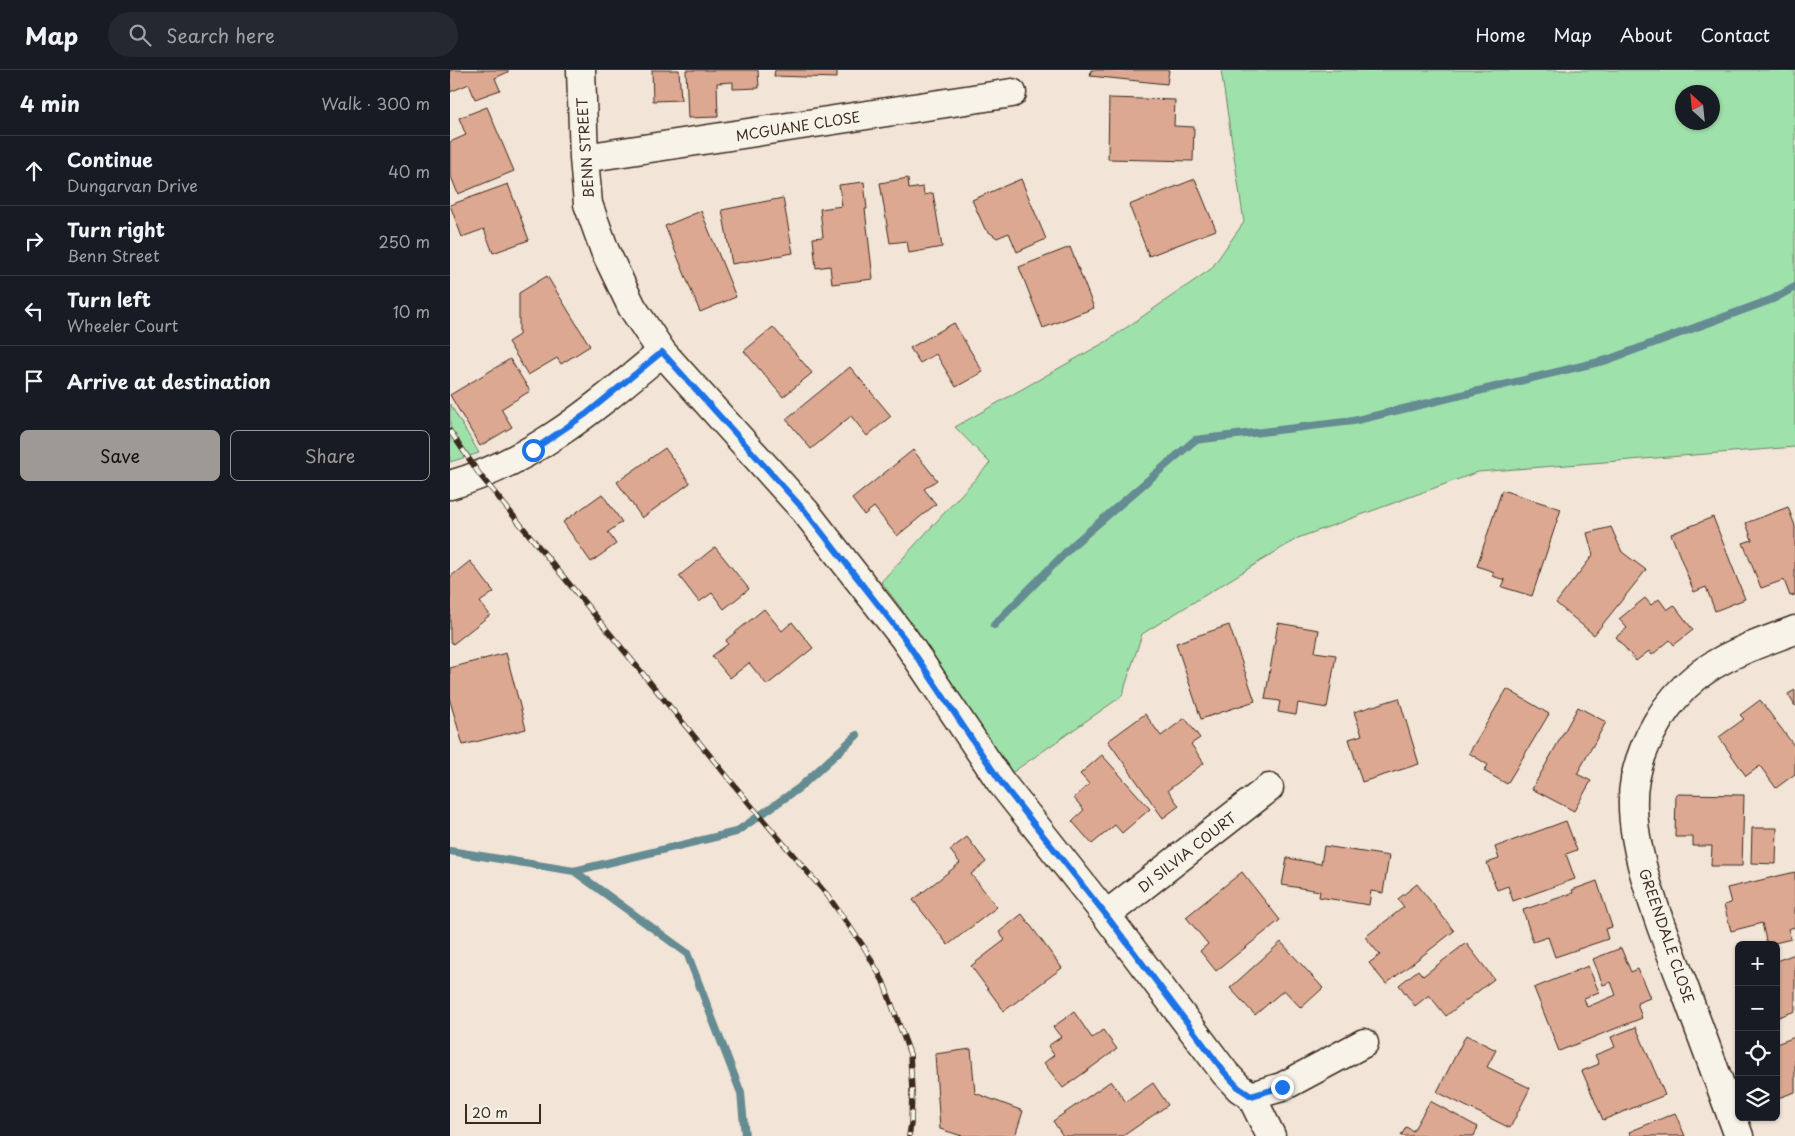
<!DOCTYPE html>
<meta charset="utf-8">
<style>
:root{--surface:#171b24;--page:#242831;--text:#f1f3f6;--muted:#9ea1a6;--line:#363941;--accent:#9f9995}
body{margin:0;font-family:"Playpen Sans",sans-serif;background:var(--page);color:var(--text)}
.controls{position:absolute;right:15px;bottom:15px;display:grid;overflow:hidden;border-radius:8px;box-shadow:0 1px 4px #0004}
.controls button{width:45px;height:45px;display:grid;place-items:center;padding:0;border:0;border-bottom:1px solid var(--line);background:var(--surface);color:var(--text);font:25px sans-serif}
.compass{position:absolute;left:1225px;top:15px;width:45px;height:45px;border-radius:50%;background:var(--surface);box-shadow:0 1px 4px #0004;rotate:333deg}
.scale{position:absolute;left:15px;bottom:12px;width:76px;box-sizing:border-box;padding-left:5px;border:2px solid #3b2a1e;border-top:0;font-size:14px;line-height:18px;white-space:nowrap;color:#3b2a1e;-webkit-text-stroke:4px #f7f3e8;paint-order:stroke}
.stop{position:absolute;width:15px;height:15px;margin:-11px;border:4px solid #1a73e8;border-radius:50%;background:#fff}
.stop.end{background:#1a73e8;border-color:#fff;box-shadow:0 1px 5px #0008}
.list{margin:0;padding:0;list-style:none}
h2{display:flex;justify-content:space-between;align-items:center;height:65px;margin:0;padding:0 20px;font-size:21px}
h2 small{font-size:16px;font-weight:400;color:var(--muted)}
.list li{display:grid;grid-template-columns:32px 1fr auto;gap:15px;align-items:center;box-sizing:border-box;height:70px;padding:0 20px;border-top:1px solid var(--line)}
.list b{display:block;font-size:19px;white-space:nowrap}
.list p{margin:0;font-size:16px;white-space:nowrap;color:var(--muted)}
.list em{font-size:16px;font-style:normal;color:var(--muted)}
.actions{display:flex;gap:10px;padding:15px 20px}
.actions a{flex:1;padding:11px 0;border:1px solid var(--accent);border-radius:8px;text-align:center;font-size:18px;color:var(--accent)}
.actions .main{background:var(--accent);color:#111}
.icon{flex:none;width:28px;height:28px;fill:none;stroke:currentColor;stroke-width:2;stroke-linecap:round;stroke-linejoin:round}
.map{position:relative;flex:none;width:1345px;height:1066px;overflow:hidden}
header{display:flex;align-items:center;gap:30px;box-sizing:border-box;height:70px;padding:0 25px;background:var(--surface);border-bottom:1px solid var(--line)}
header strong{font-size:24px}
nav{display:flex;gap:28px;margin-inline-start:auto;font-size:18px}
.search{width:350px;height:45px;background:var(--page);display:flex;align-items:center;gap:12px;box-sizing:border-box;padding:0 18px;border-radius:28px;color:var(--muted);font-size:19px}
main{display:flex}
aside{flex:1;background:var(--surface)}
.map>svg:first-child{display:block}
.green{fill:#9ee1ab;stroke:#6c8664;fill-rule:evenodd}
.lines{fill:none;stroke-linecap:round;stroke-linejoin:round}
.stream{stroke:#658c92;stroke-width:8}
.building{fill:#dda891;stroke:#3b2a1e}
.minor-casing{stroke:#3b2a1e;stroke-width:31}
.minor{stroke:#f7f3e8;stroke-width:28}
.rail-casing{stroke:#3b2a1e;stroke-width:5.5}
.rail{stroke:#f7f3e8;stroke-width:4;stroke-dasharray:11;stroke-linecap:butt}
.route{stroke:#1a73e8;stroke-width:6}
.labels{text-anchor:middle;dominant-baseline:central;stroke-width:5;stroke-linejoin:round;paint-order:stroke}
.street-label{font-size:14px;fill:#3b2a1e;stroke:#f7f3e8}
</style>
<header>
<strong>Map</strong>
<div class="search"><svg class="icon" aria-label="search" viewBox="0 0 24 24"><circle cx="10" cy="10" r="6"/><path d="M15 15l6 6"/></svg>Search here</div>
<nav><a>Home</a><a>Map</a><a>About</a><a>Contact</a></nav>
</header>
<main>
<aside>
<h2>4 min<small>Walk · 300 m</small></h2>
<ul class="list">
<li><svg class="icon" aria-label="ahead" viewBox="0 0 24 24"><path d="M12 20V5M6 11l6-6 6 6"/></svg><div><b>Continue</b><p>Dungarvan Drive</p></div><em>40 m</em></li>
<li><svg class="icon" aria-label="right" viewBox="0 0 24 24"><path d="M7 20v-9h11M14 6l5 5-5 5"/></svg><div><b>Turn right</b><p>Benn Street</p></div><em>250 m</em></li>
<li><svg class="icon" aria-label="left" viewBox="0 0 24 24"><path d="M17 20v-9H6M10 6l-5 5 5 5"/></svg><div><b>Turn left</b><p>Wheeler Court</p></div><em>10 m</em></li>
<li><svg class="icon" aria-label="arrive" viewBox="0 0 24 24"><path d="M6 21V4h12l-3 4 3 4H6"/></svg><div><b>Arrive at destination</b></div></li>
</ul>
<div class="actions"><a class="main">Save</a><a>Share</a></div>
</aside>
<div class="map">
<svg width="1345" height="1066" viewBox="0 0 1345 1066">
<rect width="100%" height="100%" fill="#f2e4d7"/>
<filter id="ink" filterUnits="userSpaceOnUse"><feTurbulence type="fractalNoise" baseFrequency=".02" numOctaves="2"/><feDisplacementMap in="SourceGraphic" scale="10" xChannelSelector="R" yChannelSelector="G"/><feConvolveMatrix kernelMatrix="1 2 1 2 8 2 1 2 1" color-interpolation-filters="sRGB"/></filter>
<g filter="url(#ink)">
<path class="green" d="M 771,0 L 1345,0 L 1345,377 L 1028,402 L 848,468 L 692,564 L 672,626 L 550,711 L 451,538 L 431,512 L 540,393 L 505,357 L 657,271 L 761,199 L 794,152 ZM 1232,22 L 1262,22 L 1262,52 L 1232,52 Z
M 0,334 L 29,383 L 0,392 Z"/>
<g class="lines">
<path class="stream" d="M 544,555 L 623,475 L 745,370 L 903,351 L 1157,290 L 1323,229 L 1345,217
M 0,781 L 124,801 L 286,762 L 349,718 L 407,665
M 124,801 L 237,883 L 291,1023 L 295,1066"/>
</g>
<path class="building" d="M 0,0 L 58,0 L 58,2 L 45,8 L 50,20 L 25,29 L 19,14 L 0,22 Z
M 202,0 L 229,0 L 231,30 L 203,31 Z
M 236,0 L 308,0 L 309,18 L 283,19 L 283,12 L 267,13 L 268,47 L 238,48 Z
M 325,0 L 387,0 L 387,8 L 324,6 Z
M 641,0 L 719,0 L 717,14 L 640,6 Z
M 659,28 L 725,30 L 724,56 L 744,57 L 743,91 L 658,89 Z
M 37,37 L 64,101 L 8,124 L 0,104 L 0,72 L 16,65 L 9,48 Z
M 458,108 L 459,119 L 473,117 L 474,125 L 483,123 L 492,177 L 459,183 L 457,171 L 440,173 L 430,113 Z
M 571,109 L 596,169 L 567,182 L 559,163 L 547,168 L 535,159 L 522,130 Z
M 745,109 L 766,160 L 699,186 L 679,135 Z
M 414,112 L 417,139 L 415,139 L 423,209 L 382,214 L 380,196 L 366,198 L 363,168 L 373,167 L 370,139 L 392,136 L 389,115 Z
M 58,114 L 79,170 L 43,183 L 34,159 L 12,167 L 0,135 Z
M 333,128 L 343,183 L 282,194 L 272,140 Z
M 251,141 L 286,227 L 250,242 L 215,156 Z
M 620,177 L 644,238 L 593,258 L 569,197 Z
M 97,206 L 140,276 L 111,294 L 107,288 L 78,305 L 58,272 L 69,265 L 69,223 Z
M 504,253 L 533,302 L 506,317 L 486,284 L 470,293 L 460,278 Z
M 323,257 L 362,303 L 333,327 L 294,281 Z
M 60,289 L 80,321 L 51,339 L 62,357 L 30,376 L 0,325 Z
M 400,297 L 441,346 L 417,366 L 401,346 L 361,379 L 336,349 Z
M 215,378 L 240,413 L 192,448 L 167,412 Z
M 463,380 L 487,410 L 474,419 L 486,434 L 447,466 L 424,437 L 414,445 L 402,429 Z
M 1052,420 L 1111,439 L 1082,526 L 1052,517 L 1055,510 L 1042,506 L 1044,502 L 1027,496 Z
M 152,424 L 172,452 L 158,462 L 166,474 L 141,492 L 113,452 Z
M 1338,437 L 1345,456 L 1345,525 L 1340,526 L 1334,510 L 1311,518 L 1293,473 L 1302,470 L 1296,453 Z
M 1263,447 L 1295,529 L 1265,541 L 1256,517 L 1244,522 L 1221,464 Z
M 1161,457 L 1172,482 L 1196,500 L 1144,565 L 1106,533 L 1143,485 L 1137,463 Z
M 265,477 L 299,519 L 274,539 L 262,523 L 249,532 L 229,506 Z
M 20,491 L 44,522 L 30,532 L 40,545 L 3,574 L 0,570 L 0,507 Z
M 1195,528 L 1201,535 L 1209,529 L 1217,540 L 1224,535 L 1243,560 L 1224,575 L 1220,570 L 1202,585 L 1199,581 L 1186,591 L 1166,567 L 1177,558 L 1169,549 Z
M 314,539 L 332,561 L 342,552 L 363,578 L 317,615 L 299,593 L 280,608 L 262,586 L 278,574 L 276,570 Z
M 828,553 L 869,560 L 865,582 L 886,585 L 877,638 L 848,633 L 846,645 L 828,642 L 830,631 L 815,629 Z
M 779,555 L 805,631 L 751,649 L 726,573 Z
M 56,583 L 76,659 L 13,675 L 0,631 L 0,598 Z
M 1057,619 L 1099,644 L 1057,714 L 1034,701 L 1038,695 L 1019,683 Z
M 1345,620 L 1345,636 L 1338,624 Z
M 949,628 L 969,694 L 912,712 L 899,669 L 912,665 L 904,642 Z
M 1310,630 L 1345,677 L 1345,704 L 1326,718 L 1310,696 L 1296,706 L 1269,667 L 1294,649 L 1290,645 Z
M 1128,637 L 1156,652 L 1127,704 L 1141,711 L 1124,741 L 1082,719 Z
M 695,644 L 711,666 L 735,648 L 750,668 L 741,674 L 754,693 L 718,720 L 729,736 L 713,748 L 658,671 Z
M 652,685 L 700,739 L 672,763 L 665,755 L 642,774 L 622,751 L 634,740 L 624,728 L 639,714 L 630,704 Z
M 1226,724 L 1294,725 L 1292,796 L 1261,796 L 1262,776 L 1243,776 L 1243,767 L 1225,767 Z
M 1116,751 L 1127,780 L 1116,784 L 1125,809 L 1063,831 L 1058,816 L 1047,820 L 1037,793 L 1049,789 L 1045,777 Z
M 1302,758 L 1327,758 L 1326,794 L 1301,793 Z
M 517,767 L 536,792 L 521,804 L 547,837 L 498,875 L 463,830 L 510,793 L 500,780 Z
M 874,776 L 939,786 L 933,823 L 921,821 L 919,835 L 869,827 L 870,821 L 832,815 L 837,788 L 871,794 Z
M 792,802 L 830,850 L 766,901 L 750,881 L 758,874 L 736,847 Z
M 1345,802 L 1345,857 L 1338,859 L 1341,869 L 1317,875 L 1312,853 L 1281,861 L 1274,835 L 1281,833 L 1277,818 Z
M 1147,811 L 1162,857 L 1155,859 L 1158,869 L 1105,887 L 1098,867 L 1083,872 L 1073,840 L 1123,823 L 1122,820 Z
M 967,814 L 1004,861 L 936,914 L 919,893 L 930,885 L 915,867 L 954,837 L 948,829 Z
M 572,844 L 612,898 L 554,941 L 521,896 L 555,870 L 549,862 Z
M 831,872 L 873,918 L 851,938 L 834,920 L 805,945 L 780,918 Z
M 1016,873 L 1044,909 L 996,946 L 979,925 L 965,936 L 949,915 L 968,900 L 973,906 Z
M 1171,878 L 1181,902 L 1188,899 L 1200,928 L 1187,933 L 1192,948 L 1109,981 L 1084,918 L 1138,896 L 1149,922 L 1134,928 L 1137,937 L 1166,925 L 1161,912 L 1153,915 L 1143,889 Z
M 1345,884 L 1345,941 L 1326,948 L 1326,891 Z
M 624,942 L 642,968 L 653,960 L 667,979 L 613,1018 L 594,993 L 604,985 L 598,976 L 611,967 L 603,957 Z
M 1186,957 L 1215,1025 L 1153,1050 L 1132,1001 L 1149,994 L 1145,985 L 1165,977 L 1161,967 Z
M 1016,965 L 1046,980 L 1037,997 L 1080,1018 L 1060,1058 L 987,1022 Z
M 1345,967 L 1345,1022 L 1328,1028 L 1326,974 Z
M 521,979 L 525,1023 L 573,1041 L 565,1066 L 512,1066 L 490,1059 L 485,984 Z
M 661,1011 L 676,1032 L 703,1013 L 718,1035 L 673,1066 L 613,1066 L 603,1051 Z
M 980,1031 L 1028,1057 L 1024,1066 L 951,1066 L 956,1057 L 963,1061 Z
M 1225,1043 L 1235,1066 L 1181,1066 L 1179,1062 Z"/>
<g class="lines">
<g class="minor-casing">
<path id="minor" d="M 131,0 L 134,88 L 138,134 L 155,181 L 182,237 L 212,282 L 355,441 L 454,568 L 550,711 L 656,845 L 775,1003 L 789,1018 L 801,1026 L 821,1066
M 134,88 L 562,23
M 0,415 C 83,392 147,336 212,282
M 656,845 L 819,718
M 801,1026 L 832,1017 L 914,973
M 1289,1066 C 1271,1017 1253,969 1235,920 C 1214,864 1173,768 1185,709 C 1193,670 1216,631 1246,607 C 1275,584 1311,573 1345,560"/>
</g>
<use href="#minor" class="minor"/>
<g class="rail-casing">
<path id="rail" d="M 0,361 L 30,405 L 298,732 L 378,826 L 414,877 L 433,911 L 460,984 L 462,1021 L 461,1054 L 459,1066"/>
</g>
<use href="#rail" class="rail"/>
</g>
</g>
<g class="lines" filter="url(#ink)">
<path class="route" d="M 83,380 L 136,344 L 212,282 L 355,441 L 454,568 L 550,711 L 656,845 L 775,1003 L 789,1018 L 801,1026 L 832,1017"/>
</g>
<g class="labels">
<g class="street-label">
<text transform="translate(348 56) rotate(-9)">MCGUANE CLOSE</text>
<text transform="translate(135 78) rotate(-94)">BENN STREET</text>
<text transform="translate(737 782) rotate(-38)">DI SILVIA COURT</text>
<text transform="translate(1217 866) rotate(71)">GREENDALE CLOSE</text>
</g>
</g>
</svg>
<div class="controls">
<button>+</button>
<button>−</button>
<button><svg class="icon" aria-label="locate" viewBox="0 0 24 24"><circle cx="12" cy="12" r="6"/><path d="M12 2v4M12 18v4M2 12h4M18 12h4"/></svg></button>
<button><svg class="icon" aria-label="layers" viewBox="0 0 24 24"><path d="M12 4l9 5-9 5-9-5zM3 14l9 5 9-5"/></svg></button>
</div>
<svg class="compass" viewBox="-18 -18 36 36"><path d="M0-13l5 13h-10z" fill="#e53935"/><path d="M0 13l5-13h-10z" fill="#9ea1a6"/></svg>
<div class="scale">20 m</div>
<div class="stop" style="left:83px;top:380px"></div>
<div class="stop end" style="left:832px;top:1017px"></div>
</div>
</main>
